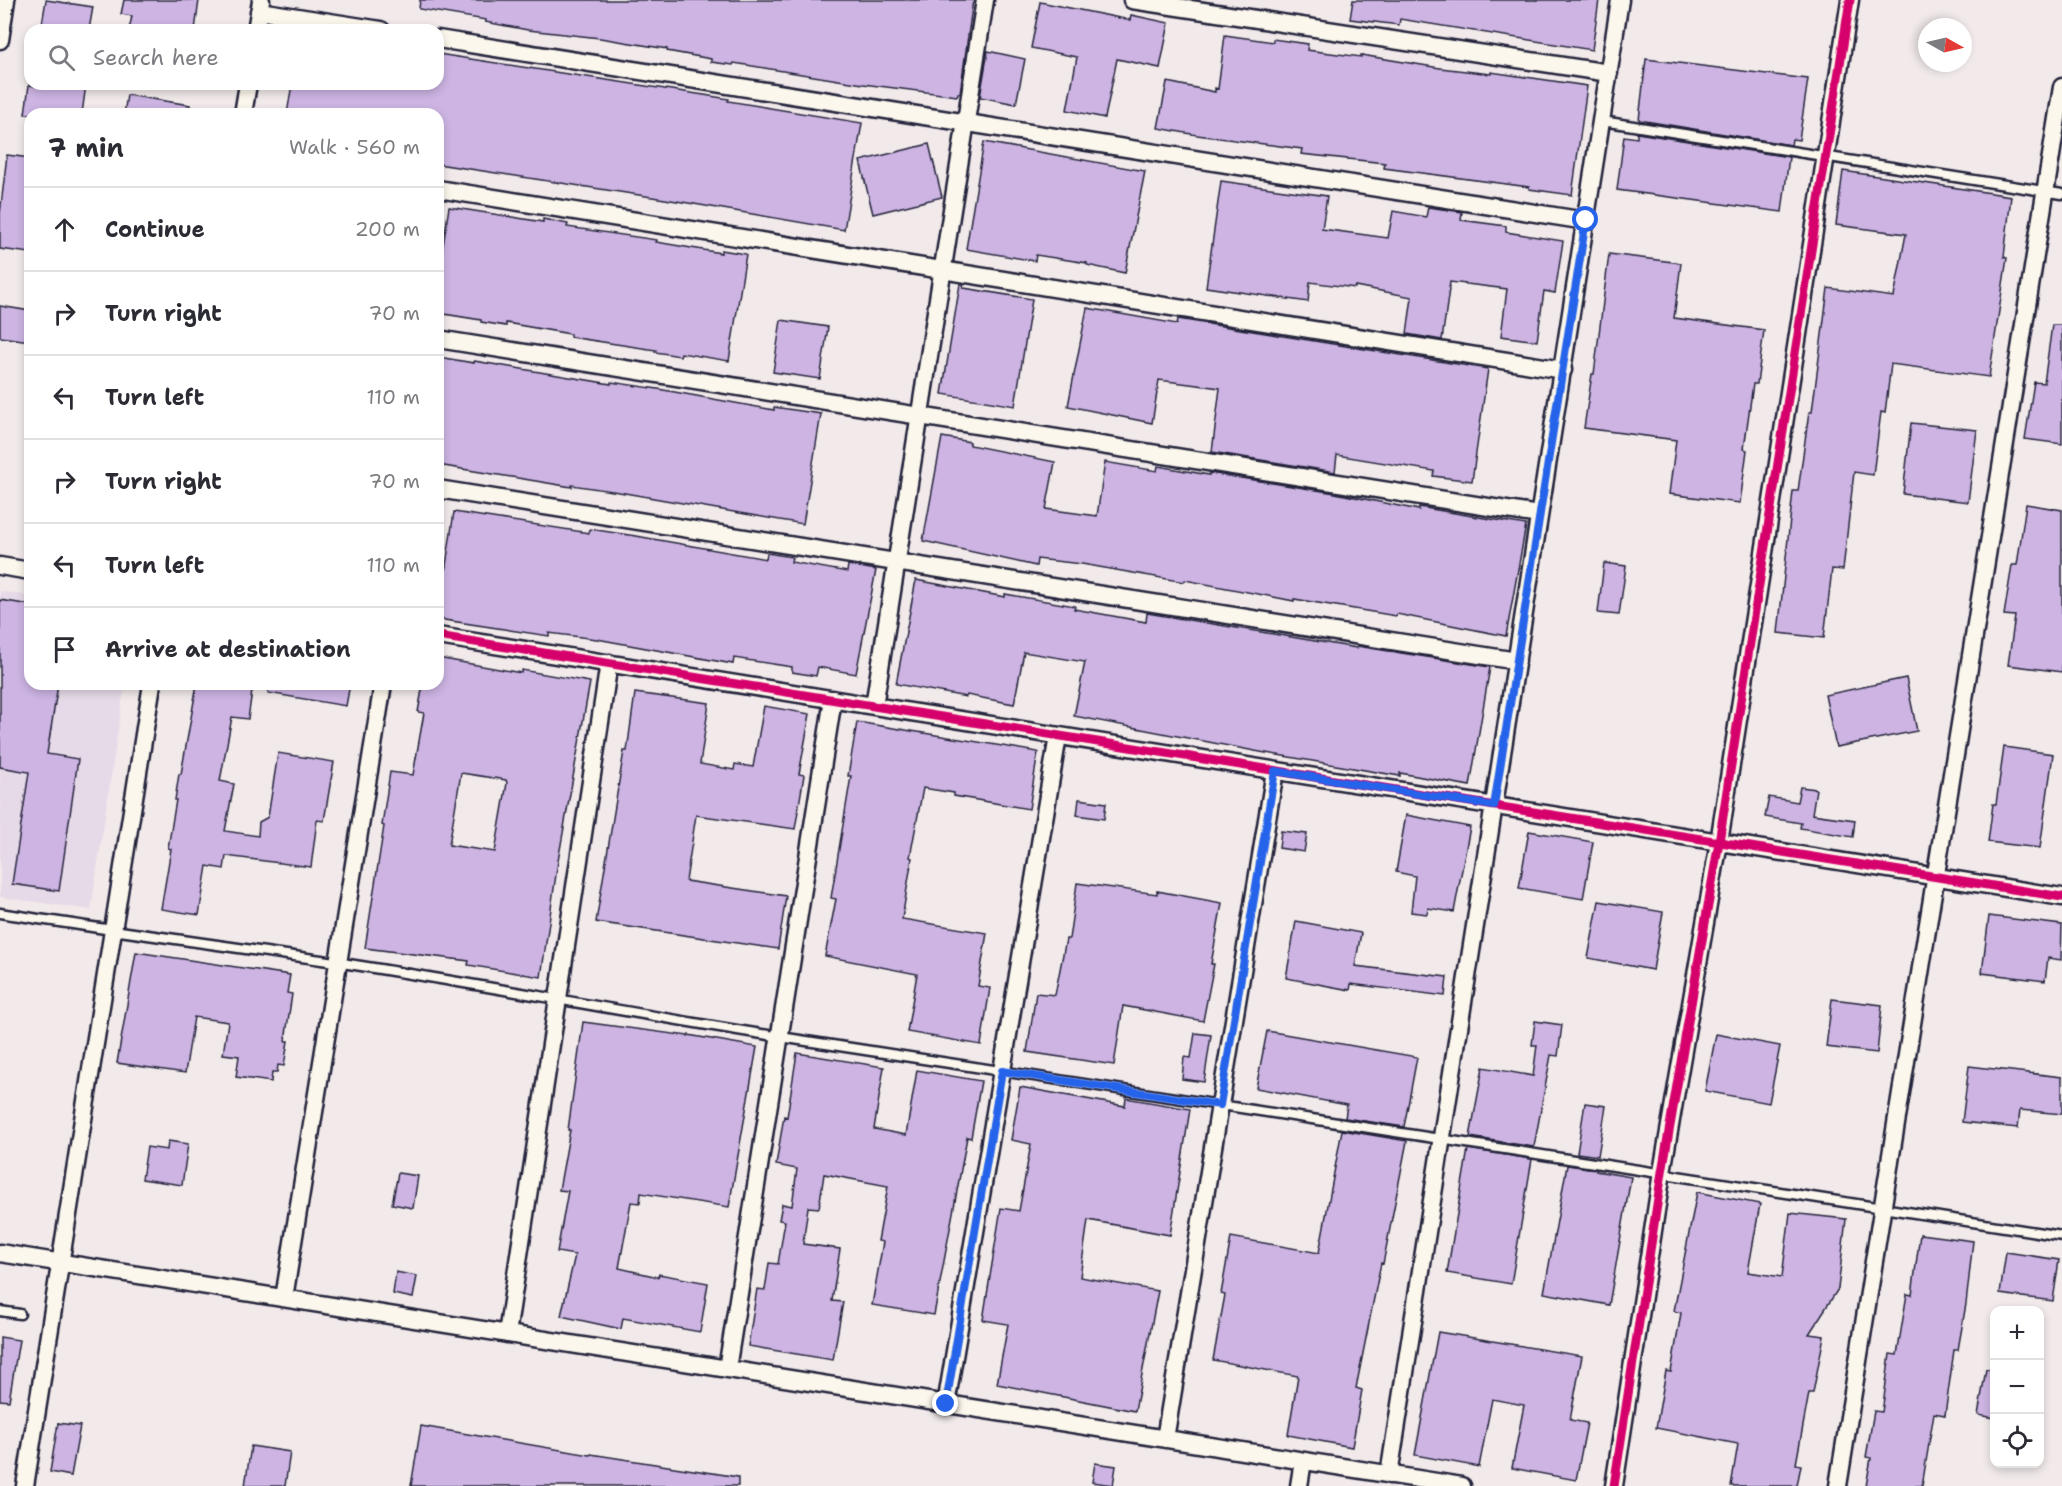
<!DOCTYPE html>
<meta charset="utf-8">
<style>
:root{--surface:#fff;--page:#f2f2f3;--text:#2b2b33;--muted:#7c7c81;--line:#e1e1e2}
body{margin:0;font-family:"Shantell Sans",sans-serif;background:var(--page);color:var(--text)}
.controls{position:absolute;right:18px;bottom:18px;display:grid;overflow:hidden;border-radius:12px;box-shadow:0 3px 9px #0003}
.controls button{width:54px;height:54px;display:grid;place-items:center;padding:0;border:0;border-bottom:2px solid var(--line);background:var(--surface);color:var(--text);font:30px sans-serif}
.compass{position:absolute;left:1918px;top:18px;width:54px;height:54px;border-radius:50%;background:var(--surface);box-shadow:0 3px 9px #0003;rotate:98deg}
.stop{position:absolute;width:18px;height:18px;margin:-14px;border:4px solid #2563eb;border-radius:50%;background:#fff}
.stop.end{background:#2563eb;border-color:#fff;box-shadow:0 2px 6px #0008}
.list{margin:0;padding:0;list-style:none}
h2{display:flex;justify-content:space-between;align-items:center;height:78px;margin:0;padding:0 24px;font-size:26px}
h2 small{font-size:20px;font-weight:400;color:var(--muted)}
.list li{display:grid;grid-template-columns:39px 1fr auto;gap:18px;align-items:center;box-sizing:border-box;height:84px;padding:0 24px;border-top:2px solid var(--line)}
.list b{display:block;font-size:22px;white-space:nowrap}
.list em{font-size:20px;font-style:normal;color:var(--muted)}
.icon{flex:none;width:33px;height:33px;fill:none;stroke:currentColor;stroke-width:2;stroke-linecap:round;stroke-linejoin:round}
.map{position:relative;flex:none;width:2062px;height:1486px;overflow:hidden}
.search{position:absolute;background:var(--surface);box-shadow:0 3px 9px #0003;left:24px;top:24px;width:420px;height:66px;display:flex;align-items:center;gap:15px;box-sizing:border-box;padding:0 21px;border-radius:18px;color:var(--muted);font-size:22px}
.panel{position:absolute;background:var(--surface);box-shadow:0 3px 9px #0003;left:24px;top:108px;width:420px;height:582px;border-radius:18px}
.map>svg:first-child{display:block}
.built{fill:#e7dae8}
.building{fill:#cdb4e3;stroke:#22223b;stroke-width:1.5;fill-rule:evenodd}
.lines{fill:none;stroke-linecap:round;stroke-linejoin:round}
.lane-casing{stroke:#22223b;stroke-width:13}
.street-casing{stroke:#22223b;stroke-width:21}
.lane{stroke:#fbf7ec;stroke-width:8}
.street{stroke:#fbf7ec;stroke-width:16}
.cycleway-casing{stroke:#fbf7ec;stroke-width:13}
.cycleway{stroke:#d6006c;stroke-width:9}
.route{stroke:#2563eb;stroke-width:8}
</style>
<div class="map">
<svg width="2062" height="1486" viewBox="0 0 2062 1486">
<rect width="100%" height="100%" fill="#f2eaea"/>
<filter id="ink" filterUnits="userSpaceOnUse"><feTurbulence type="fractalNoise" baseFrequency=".0167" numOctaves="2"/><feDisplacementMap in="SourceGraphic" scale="12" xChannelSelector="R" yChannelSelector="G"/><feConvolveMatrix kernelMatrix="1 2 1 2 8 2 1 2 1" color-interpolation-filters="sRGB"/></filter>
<g filter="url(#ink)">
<path class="built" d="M 0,591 L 30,596 L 30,684 L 125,684 L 91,910 L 0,897 Z"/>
<path class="building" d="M 46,0 L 93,7 L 89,30 L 41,30 Z
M 124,0 L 199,0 L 195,30 L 129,30 L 132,16 L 121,14 Z
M 420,0 L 973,0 L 960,93 L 958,93 L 957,96 L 863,84 L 734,63 L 733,65 L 711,62 L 711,59 L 667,51 L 667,49 L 600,38 L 528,30 L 485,22 L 486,20 L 419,9 Z
M 1353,0 L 1599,0 L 1592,50 L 1400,19 L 1399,25 L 1350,19 Z
M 1040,2 L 1130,20 L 1131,15 L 1169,23 L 1160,68 L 1117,59 L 1105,118 L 1067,110 L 1077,57 L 1031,48 Z
M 1225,35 L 1273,42 L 1273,39 L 1308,44 L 1307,50 L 1361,57 L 1361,55 L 1440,68 L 1491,74 L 1491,72 L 1587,86 L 1572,195 L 1529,189 L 1529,187 L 1384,168 L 1385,163 L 1301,154 L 1302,149 L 1197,135 L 1158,128 L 1167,82 L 1215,92 L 1215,88 L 1218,89 Z
M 988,51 L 1025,59 L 1016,104 L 980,97 Z
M 438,54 L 704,95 L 729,99 L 728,101 L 862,123 L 844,230 L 665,199 L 438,164 L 438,114 L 287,114 L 292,84 L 438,84 Z
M 1646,59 L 1808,79 L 1799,140 L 1792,139 L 1791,145 L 1639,120 Z
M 42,84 L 86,84 L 82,114 L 25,114 L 29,85 L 42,87 Z
M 127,95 L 190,105 L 190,114 L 124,114 Z
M 1637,133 L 1789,157 L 1782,212 L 1617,190 L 1624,136 L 1637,138 Z
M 984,142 L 1145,171 L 1125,273 L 1087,265 L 1087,263 L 1036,255 L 1035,261 L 966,249 Z
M 929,144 L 942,197 L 873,214 L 860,161 Z
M 7,155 L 30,158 L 30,253 L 0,249 L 0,214 Z
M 1843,171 L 2011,196 L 2004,257 L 2007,258 L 1989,377 L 1891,364 L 1885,413 L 1881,412 L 1873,475 L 1854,472 L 1843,570 L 1832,569 L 1824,638 L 1778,633 L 1793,491 L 1798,491 L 1809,412 L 1812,412 L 1828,288 L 1894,297 L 1906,234 L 1836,225 Z
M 1221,181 L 1327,196 L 1322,229 L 1388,238 L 1393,211 L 1426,217 L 1428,207 L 1462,212 L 1461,220 L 1506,226 L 1506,232 L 1563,241 L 1555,293 L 1544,291 L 1537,341 L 1501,336 L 1507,289 L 1450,282 L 1442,340 L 1407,334 L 1412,297 L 1355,286 L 1355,288 L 1310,282 L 1308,302 L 1206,287 Z
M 449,207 L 543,222 L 543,219 L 568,224 L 567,227 L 657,240 L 656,242 L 721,253 L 721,250 L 746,254 L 729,361 L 681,353 L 680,356 L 655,352 L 656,350 L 570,337 L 570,334 L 506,323 L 506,326 L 481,322 L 481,320 L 438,313 L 438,278 Z
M 1609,254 L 1681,263 L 1674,318 L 1764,330 L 1757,384 L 1753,384 L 1744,449 L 1747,450 L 1740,503 L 1669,494 L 1676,440 L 1584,428 L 1592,374 L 1594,374 Z
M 960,284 L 963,284 L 964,288 L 1032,299 L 1015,406 L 942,394 Z
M 0,306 L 30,311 L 30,341 L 0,337 Z
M 1087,308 L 1177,324 L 1178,319 L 1184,320 L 1488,369 L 1472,481 L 1433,476 L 1434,471 L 1337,455 L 1335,472 L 1212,452 L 1220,388 L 1159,380 L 1152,423 L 1068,406 Z
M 781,320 L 828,327 L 820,379 L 773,372 Z
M 2052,325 L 2062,325 L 2062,444 L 2025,439 L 2034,382 L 2044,383 Z
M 438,357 L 474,363 L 474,361 L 611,384 L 611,382 L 658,389 L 774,410 L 774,407 L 821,414 L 803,524 L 619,492 L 572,485 L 572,487 L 438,465 Z
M 1911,423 L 1977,430 L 1968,502 L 1903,494 Z
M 942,437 L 970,442 L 970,445 L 1055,462 L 1046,509 L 1097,516 L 1105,462 L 1157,471 L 1158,466 L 1209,475 L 1209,473 L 1335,493 L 1419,510 L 1419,507 L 1526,525 L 1506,636 L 1397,614 L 1396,616 L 1294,599 L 1294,601 L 1185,580 L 1184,582 L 1082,564 L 1037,559 L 1036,566 L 923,541 Z
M 2026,504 L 2062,510 L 2062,672 L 2008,665 L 2015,616 L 2004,615 L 2012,565 L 2017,565 Z
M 454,512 L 589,533 L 590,529 L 636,536 L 766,559 L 767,553 L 792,557 L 791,562 L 847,572 L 848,565 L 876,570 L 856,674 L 818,667 L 816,676 L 792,672 L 792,667 L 734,658 L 733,664 L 597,639 L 549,633 L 549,636 L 438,619 Z
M 1604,563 L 1626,566 L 1619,615 L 1598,613 Z
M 916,580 L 1005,597 L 1005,594 L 1075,606 L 1074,609 L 1146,622 L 1147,613 L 1357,648 L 1357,646 L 1490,667 L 1470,786 L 1400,773 L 1400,776 L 1260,752 L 1074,716 L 1085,662 L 1024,652 L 1014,704 L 967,695 L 966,697 L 896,684 Z
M 0,600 L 30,605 L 30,684 L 58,684 L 47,754 L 78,759 L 59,891 L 12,884 L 29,772 L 0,767 Z
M 438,658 L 521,673 L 522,670 L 590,682 L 558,861 L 541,977 L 468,965 L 469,961 L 365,948 L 384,826 L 382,825 L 390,772 L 413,775 L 424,713 L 418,712 L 423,684 L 438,684 ZM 461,773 L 506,780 L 507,783 L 495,852 L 449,845 Z
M 1906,678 L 1917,731 L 1836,747 L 1825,695 Z
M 197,684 L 253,684 L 248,719 L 232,717 L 220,781 L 234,784 L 225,831 L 258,836 L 259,822 L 268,817 L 278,753 L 334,762 L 324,821 L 317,820 L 311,867 L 226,856 L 224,869 L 207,866 L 199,915 L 161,909 L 171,849 L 168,848 L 176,800 L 175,800 L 179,774 L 181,774 Z
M 269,684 L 350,684 L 346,706 L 268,693 Z
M 635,693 L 709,703 L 700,764 L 734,770 L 735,764 L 753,767 L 764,706 L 810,714 L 799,774 L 804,775 L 795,829 L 696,815 L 686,881 L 786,896 L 778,949 L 596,922 L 624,751 L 627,751 Z
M 857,722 L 1038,752 L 1029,809 L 954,796 L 954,793 L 923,788 L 910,857 L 912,858 L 902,919 L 987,933 L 978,986 L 990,988 L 981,1045 L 907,1032 L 917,974 L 825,956 L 836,899 L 831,898 L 851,776 L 848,776 Z
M 2004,747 L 2053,754 L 2040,848 L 1988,842 L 1993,804 L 1996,804 Z
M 1800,787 L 1816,789 L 1812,814 L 1855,820 L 1853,837 L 1800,828 L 1801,823 L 1765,817 L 1769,797 L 1797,802 Z
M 1079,799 L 1106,803 L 1104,819 L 1077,815 Z
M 1406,815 L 1470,827 L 1454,912 L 1428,908 L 1427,914 L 1411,912 L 1415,876 L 1396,872 Z
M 1281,831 L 1307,834 L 1304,852 L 1279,848 Z
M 1529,831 L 1593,842 L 1583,899 L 1519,888 Z
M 1077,883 L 1157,894 L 1157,891 L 1222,903 L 1211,964 L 1214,964 L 1203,1021 L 1123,1006 L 1114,1065 L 1027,1052 L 1036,993 L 1055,995 L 1066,939 L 1069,939 Z
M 1599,901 L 1663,912 L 1653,970 L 1588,958 Z
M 1989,916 L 2062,925 L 2061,960 L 2048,958 L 2045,981 L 1982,973 Z
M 1296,921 L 1361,933 L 1355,966 L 1447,977 L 1445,996 L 1351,984 L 1350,990 L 1286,978 Z
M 136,952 L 290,975 L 287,993 L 292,994 L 285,1041 L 288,1041 L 284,1066 L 278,1065 L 277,1072 L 272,1072 L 271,1082 L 236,1077 L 239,1056 L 223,1054 L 228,1022 L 194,1017 L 185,1073 L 117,1063 Z
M 1832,999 L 1882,1005 L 1877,1053 L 1826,1047 Z
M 1535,1021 L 1562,1025 L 1558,1056 L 1551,1055 L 1534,1147 L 1470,1137 L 1483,1067 L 1533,1076 L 1537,1045 L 1532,1045 Z
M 583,1022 L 688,1036 L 688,1035 L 757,1047 L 729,1207 L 641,1193 L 640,1203 L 631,1202 L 619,1268 L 658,1277 L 659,1274 L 708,1283 L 700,1332 L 623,1318 L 621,1329 L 561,1316 L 575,1255 L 557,1252 L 568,1191 L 559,1190 L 570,1130 L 568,1130 Z
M 1267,1031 L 1417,1057 L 1404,1127 L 1345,1118 L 1347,1105 L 1256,1088 Z
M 1195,1033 L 1211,1035 L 1204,1082 L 1182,1079 L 1184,1057 L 1191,1058 Z
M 1716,1034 L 1780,1046 L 1769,1103 L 1705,1091 Z
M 797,1053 L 884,1067 L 874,1129 L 906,1135 L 917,1070 L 981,1081 L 971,1138 L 967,1137 L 934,1315 L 872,1305 L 883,1242 L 878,1241 L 888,1186 L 824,1174 L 819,1208 L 808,1207 L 803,1244 L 840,1249 L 832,1301 L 843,1302 L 833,1360 L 748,1346 L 757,1289 L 765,1290 L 769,1263 L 778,1264 L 785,1221 L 779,1220 L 782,1204 L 792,1206 L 797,1169 L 776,1165 L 784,1116 L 787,1117 Z
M 1969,1066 L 2062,1077 L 2062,1114 L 2020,1110 L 2018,1128 L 1962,1122 Z
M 1020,1087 L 1125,1106 L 1126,1098 L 1190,1109 L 1170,1235 L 1088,1220 L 1080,1277 L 1158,1291 L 1135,1411 L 997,1384 L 1008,1324 L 983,1320 L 1001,1208 L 1019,1211 L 1031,1144 L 1011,1140 Z
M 1585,1103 L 1606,1106 L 1598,1156 L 1577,1153 Z
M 1342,1130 L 1407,1141 L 1383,1264 L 1381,1263 L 1356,1388 L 1362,1390 L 1352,1447 L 1288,1435 L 1298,1376 L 1213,1360 L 1225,1295 L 1221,1294 L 1231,1237 L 1319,1253 Z
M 168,1141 L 188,1144 L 182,1185 L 142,1179 L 147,1147 L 167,1150 Z
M 1468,1149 L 1532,1159 L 1511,1284 L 1447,1273 Z
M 1567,1165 L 1596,1169 L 1596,1171 L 1631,1177 L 1609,1305 L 1544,1293 Z
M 398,1173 L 418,1176 L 413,1208 L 392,1204 Z
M 1697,1192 L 1760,1204 L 1748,1272 L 1782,1277 L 1790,1213 L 1846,1219 L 1838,1289 L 1809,1334 L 1824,1336 L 1813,1393 L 1809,1393 L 1796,1464 L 1801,1465 L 1797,1486 L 1731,1486 L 1738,1444 L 1656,1428 L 1666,1371 L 1671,1372 L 1681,1313 L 1674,1311 Z
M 1920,1234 L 1973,1241 L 1966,1304 L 1958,1350 L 1954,1350 L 1945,1415 L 1934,1413 L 1922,1486 L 1866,1486 L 1871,1458 L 1866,1457 L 1874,1411 L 1882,1412 L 1890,1354 L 1897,1355 L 1907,1294 L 1912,1295 Z
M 2006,1252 L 2059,1260 L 2053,1301 L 2000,1294 Z
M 396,1272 L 417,1276 L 413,1298 L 393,1294 Z
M 1438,1332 L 1582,1356 L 1570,1420 L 1587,1423 L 1576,1480 L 1512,1468 L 1524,1405 L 1492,1399 L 1479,1467 L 1415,1455 Z
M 0,1337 L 19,1340 L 9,1401 L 0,1400 Z
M 1986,1369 L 1995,1370 L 1995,1418 L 1978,1415 Z
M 58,1423 L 80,1426 L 71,1476 L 50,1472 Z
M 421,1426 L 590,1455 L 591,1454 L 738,1477 L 738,1486 L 411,1486 Z
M 251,1446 L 290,1452 L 285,1486 L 245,1486 Z
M 1095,1463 L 1116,1466 L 1113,1485 L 1092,1482 Z"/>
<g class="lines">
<g class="lane-casing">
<path id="lane" d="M 1602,121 L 2062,194
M 0,913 C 114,931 228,946 342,963 C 491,986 639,1015 787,1038 C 1212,1105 1637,1167 2062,1236
M 0,1311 L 20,1314"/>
</g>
<g class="street-casing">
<path id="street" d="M 1132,0 L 1609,73
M 259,11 L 381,30
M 256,30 L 261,1
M 438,39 L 1586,221
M 0,40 L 6,0
M 243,114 L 248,84
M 438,189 L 1563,370
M 438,339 L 1539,515
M 438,489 L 1517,661
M 0,566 L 30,571
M 438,636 L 2062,897
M 874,706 L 985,0
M 0,1253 L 1462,1486
M 284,1298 L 383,684
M 507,1334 L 609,663
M 727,1369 L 833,699
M 946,1405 L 1058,736
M 1165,1439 L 1275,771
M 1389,1475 L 1620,0
M 25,1486 L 152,684
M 1299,1486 L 1303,1461
M 1614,1486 L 1662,1172 L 1719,842 L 1850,0
M 1838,1486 L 2062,87"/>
</g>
<use href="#lane" class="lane"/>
<use href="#street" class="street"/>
<g class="cycleway-casing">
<path id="cycleway" d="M 438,636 L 2062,897
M 1614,1486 L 1662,1172 L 1719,842 L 1850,0"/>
</g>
<use href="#cycleway" class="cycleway"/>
</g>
</g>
<g class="lines" filter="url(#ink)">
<path class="route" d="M 946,1404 L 1002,1071 L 1220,1105 L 1275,771 L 1494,806 L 1586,220"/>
</g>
</svg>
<div class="controls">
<button>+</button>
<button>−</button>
<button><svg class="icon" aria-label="locate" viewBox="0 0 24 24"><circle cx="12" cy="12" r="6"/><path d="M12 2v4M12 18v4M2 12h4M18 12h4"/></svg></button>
</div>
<svg class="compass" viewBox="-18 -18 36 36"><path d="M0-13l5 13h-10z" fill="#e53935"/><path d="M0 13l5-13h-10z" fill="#7c7c81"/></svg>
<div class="stop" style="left:1586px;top:220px"></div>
<div class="stop end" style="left:946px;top:1404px"></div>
<div class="search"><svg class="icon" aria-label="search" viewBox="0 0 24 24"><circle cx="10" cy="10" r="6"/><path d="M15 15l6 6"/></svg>Search here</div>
<section class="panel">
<h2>7 min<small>Walk · 560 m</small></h2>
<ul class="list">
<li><svg class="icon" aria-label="ahead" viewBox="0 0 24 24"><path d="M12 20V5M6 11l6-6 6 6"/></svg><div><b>Continue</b></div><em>200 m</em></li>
<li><svg class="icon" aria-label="right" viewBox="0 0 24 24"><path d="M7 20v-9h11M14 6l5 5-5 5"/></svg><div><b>Turn right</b></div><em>70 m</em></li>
<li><svg class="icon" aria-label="left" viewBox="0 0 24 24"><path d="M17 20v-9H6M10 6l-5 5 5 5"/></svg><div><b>Turn left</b></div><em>110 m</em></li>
<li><svg class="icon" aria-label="right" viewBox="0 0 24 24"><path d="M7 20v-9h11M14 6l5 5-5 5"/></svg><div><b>Turn right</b></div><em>70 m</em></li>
<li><svg class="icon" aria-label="left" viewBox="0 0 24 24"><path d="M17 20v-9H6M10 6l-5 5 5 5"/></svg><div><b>Turn left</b></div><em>110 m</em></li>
<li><svg class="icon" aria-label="arrive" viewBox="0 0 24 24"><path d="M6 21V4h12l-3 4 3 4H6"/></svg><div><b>Arrive at destination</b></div></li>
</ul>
</section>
</div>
